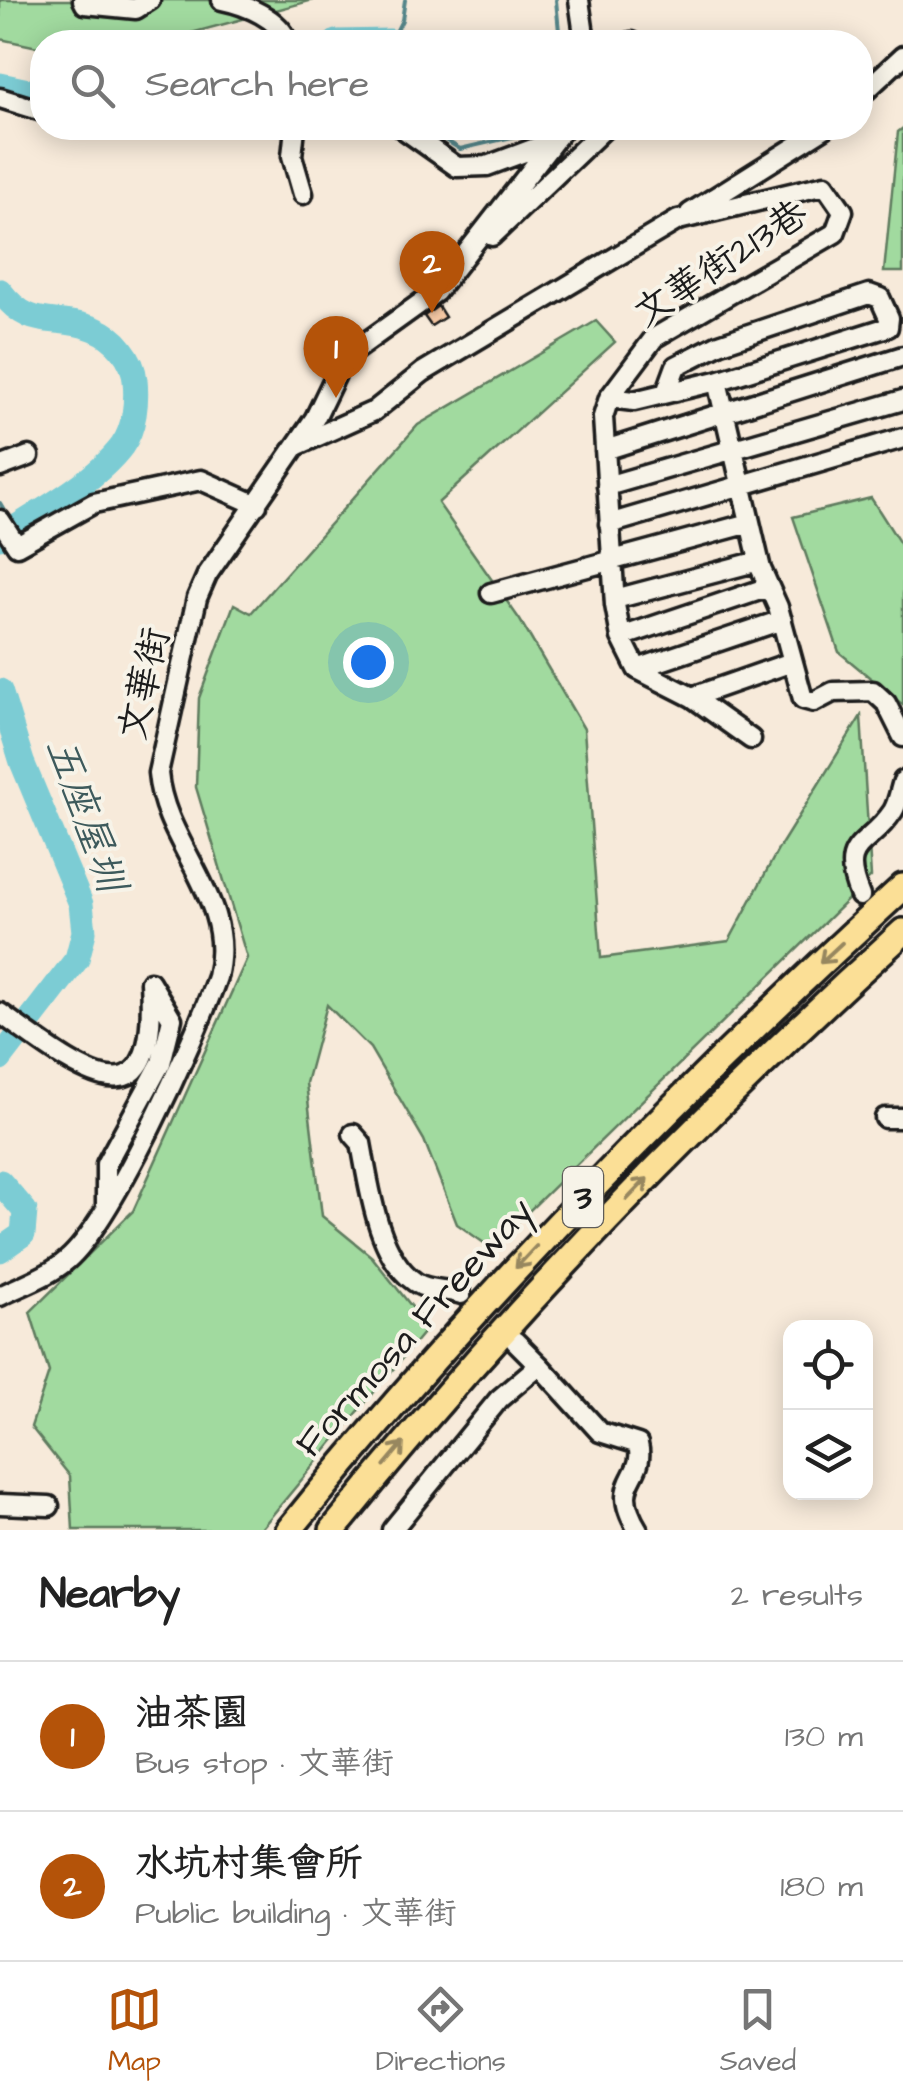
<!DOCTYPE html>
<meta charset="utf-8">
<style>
:root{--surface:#fff;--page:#f2f2f2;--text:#222;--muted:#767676;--line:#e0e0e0;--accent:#b45309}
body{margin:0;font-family:"Architects Daughter","LXGW WenKai TC",sans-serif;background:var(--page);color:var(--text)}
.controls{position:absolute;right:30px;bottom:30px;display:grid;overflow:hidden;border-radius:20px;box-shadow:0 5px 25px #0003}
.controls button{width:90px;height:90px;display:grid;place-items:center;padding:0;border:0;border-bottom:2px solid var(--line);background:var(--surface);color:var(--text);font:50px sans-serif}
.you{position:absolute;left:368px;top:662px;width:35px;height:35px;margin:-25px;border:8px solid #fff;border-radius:50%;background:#1a73e8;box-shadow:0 0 0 15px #1a73e833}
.badge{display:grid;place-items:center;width:65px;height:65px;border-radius:50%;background:var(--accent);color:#fff;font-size:32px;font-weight:700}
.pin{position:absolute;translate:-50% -82px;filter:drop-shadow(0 2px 5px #0008)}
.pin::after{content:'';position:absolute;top:52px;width:35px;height:30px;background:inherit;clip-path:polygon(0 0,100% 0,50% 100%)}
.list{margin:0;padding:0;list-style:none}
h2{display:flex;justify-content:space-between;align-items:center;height:130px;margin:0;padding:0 40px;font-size:42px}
h2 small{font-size:32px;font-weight:400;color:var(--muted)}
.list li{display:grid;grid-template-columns:65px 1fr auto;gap:30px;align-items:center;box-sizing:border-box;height:150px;padding:0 40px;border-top:2px solid var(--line)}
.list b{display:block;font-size:38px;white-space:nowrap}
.list p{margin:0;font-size:32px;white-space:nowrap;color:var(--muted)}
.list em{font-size:32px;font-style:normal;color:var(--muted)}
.icon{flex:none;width:55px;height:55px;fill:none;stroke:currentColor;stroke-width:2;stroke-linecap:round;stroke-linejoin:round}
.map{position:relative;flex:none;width:903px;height:1530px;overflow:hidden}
.search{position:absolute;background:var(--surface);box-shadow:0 5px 25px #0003;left:30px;right:30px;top:30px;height:110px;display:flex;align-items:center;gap:25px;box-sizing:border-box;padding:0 35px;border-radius:40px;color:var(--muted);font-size:38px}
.sheet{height:430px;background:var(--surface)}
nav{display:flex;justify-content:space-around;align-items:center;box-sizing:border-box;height:140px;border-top:2px solid var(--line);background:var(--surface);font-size:28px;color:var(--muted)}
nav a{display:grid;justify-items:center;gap:5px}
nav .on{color:var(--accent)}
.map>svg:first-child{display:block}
.green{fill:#a1da9f;stroke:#5e7b5e;stroke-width:2.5}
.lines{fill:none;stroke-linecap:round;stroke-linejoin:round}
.stream{stroke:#55868a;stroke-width:4}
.river{stroke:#7bccd4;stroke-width:25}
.building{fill:#f5c8a4;stroke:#1c1c1c;stroke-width:2.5}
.minor-casing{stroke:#1c1c1c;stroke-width:25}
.highway-casing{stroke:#1c1c1c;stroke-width:32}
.minor{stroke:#f7f3e8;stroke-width:18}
.highway{stroke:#fbdf96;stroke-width:25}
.oneway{stroke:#97875f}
.labels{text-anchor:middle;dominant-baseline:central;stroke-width:8;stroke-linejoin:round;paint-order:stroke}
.shield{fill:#f7f3e8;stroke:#5e5c59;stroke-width:2.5}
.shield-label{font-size:35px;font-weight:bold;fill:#1c1c1c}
.street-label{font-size:38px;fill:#1c1c1c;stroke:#f7f3e8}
.water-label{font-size:40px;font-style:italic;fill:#3d5a5c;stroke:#f7f3e8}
</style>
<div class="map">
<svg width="903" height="1530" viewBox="0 0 903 1530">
<rect width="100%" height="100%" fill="#f7eada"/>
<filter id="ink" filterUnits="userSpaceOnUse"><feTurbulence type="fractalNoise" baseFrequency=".01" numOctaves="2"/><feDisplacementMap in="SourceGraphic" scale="20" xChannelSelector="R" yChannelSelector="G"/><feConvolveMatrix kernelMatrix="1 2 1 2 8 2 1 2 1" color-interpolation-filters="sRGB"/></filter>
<g filter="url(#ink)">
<path class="green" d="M 0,0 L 313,0 L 158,42 L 42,42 L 42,48 L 0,39 Z
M 903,128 L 903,272 L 884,272 L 898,132 Z
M 596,321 L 615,342 L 438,503 L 520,620 L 584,729 L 601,958 L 729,941 L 779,848 L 861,716 L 871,877 L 491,1248 L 457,1224 L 424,1140 L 370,1048 L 327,1005 L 306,1083 L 322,1216 L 372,1257 L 428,1327 L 260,1530 L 73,1530 L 70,1476 L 31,1427 L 49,1372 L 30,1312 L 133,1211 L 247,958 L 196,787 L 199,698 L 234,604 L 251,613 L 418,425 Z
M 871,498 L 903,548 L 903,705 L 839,652 L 793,517 Z"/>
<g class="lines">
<path class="stream" d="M 556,0 L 560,42
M 391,42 L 402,20 L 405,0
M 437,128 L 442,138 L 460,149 L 525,134 L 530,128
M 0,503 L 10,520"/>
<path class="river" d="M 336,42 L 390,41
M 0,85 L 42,94
M 0,291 C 32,333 54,313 95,329 C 115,337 133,358 135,380 C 137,401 135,428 122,446 C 95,482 38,513 0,537
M 0,691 L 22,762 L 81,904 L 84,932 L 77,959 L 0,1059
M 0,1182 L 25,1211 L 23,1234 L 0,1250"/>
</g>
<path class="building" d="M 438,306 L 445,317 L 431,326 L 424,316 Z"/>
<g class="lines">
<g class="minor-casing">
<path id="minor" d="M 83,0 L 85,4 L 136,9 L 150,0
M 222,0 C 246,5 279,18 288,42
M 579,0 L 585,42
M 631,42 L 632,42
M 860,96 L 903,56
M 0,98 L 42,111
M 295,128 L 292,156 L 303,194
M 402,128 L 457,167 L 487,166 L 554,141
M 690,213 L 825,128
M 492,236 L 605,128
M 666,393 L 676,366 L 719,344 L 869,294 L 880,298 L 889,318 L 888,327 L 717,381
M 609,398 L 634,401 L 717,381 L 761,569 L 778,607 L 803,699 L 814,702 L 833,692 L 873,691 L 886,703 L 903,737
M 298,445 L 374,411 L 423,372 L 678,220 L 825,185 L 843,211 L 835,233 L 654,338 L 609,398 L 603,417 L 615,605 L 621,637 L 637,669 L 692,697 L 751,739
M 605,450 L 903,356
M 0,467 L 29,456
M 607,486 L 903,400
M 0,520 L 17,546 L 94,503 L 201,480 L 257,505
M 609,524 L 903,438
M 491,593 L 750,523
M 615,599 L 759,561
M 621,637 L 769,587
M 637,669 L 782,620
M 692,697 L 792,662
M 860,896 C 837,841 868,849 893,811 C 898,803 900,790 903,781
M 0,1013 C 74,1066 160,1140 150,982 L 172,1019 L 161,1063 L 106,1164 L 106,1205
M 885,1118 L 903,1118
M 353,1134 L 361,1143 C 369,1185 377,1256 415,1282 C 429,1292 446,1288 461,1294
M 0,1296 C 22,1285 49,1276 67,1260 C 112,1222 196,1037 217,977 C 237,899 164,846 158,773 L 197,598 L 207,575 L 315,418 L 344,358 L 436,292 L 564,128
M 539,1365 L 600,1432 L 638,1444 C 647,1480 607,1479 638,1530
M 0,1504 L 49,1506
M 392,1530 L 499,1399 L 539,1365 L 515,1341"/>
</g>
<g class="highway-casing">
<path id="highway" d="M 289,1530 C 476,1299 684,1088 903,887
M 333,1530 C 506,1316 699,1117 903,932"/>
</g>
<use href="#minor" class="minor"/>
<use href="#highway" class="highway"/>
</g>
<defs><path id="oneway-shaft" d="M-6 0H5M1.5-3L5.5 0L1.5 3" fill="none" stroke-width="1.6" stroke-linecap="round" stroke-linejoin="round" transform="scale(2.5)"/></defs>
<g class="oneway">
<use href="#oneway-shaft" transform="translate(831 953) rotate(137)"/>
<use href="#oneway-shaft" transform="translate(637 1189) rotate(-46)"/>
<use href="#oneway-shaft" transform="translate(526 1257) rotate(133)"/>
<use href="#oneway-shaft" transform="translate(394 1454) rotate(-50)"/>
</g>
</g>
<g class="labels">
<rect class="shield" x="563" y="1167" width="40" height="60" rx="8"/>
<g class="shield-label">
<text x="583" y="1197">3</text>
</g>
<g class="street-label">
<text transform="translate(721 264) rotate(-33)">文華街213巷</text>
<text transform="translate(145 684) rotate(-77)">文華街</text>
<text transform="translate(415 1328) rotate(-48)">Formosa Freeway</text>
</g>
<g class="water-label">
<text transform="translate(85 815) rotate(70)">五座屋圳</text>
</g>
</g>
</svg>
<div class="controls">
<button><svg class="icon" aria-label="locate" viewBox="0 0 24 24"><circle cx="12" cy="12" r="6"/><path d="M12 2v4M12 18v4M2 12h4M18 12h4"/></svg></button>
<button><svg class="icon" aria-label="layers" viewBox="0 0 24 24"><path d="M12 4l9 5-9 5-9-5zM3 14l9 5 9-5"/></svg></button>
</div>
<div class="you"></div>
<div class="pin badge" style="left:336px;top:398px">1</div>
<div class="pin badge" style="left:432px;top:313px">2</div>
<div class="search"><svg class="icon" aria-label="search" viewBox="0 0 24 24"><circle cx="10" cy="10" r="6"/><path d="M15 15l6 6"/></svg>Search here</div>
</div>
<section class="sheet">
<h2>Nearby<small>2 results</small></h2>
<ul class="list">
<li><span class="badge">1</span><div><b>油茶園</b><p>Bus stop · 文華街</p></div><em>130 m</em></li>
<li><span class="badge">2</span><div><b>水坑村集會所</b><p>Public building · 文華街</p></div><em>180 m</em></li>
</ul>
</section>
<nav>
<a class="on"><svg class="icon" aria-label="map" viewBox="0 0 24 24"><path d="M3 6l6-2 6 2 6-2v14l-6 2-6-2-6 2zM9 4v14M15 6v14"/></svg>Map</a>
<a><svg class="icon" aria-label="directions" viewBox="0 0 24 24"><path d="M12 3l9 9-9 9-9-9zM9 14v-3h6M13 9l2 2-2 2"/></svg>Directions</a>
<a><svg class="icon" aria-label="saved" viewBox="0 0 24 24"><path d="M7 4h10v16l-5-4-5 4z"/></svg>Saved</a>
</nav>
